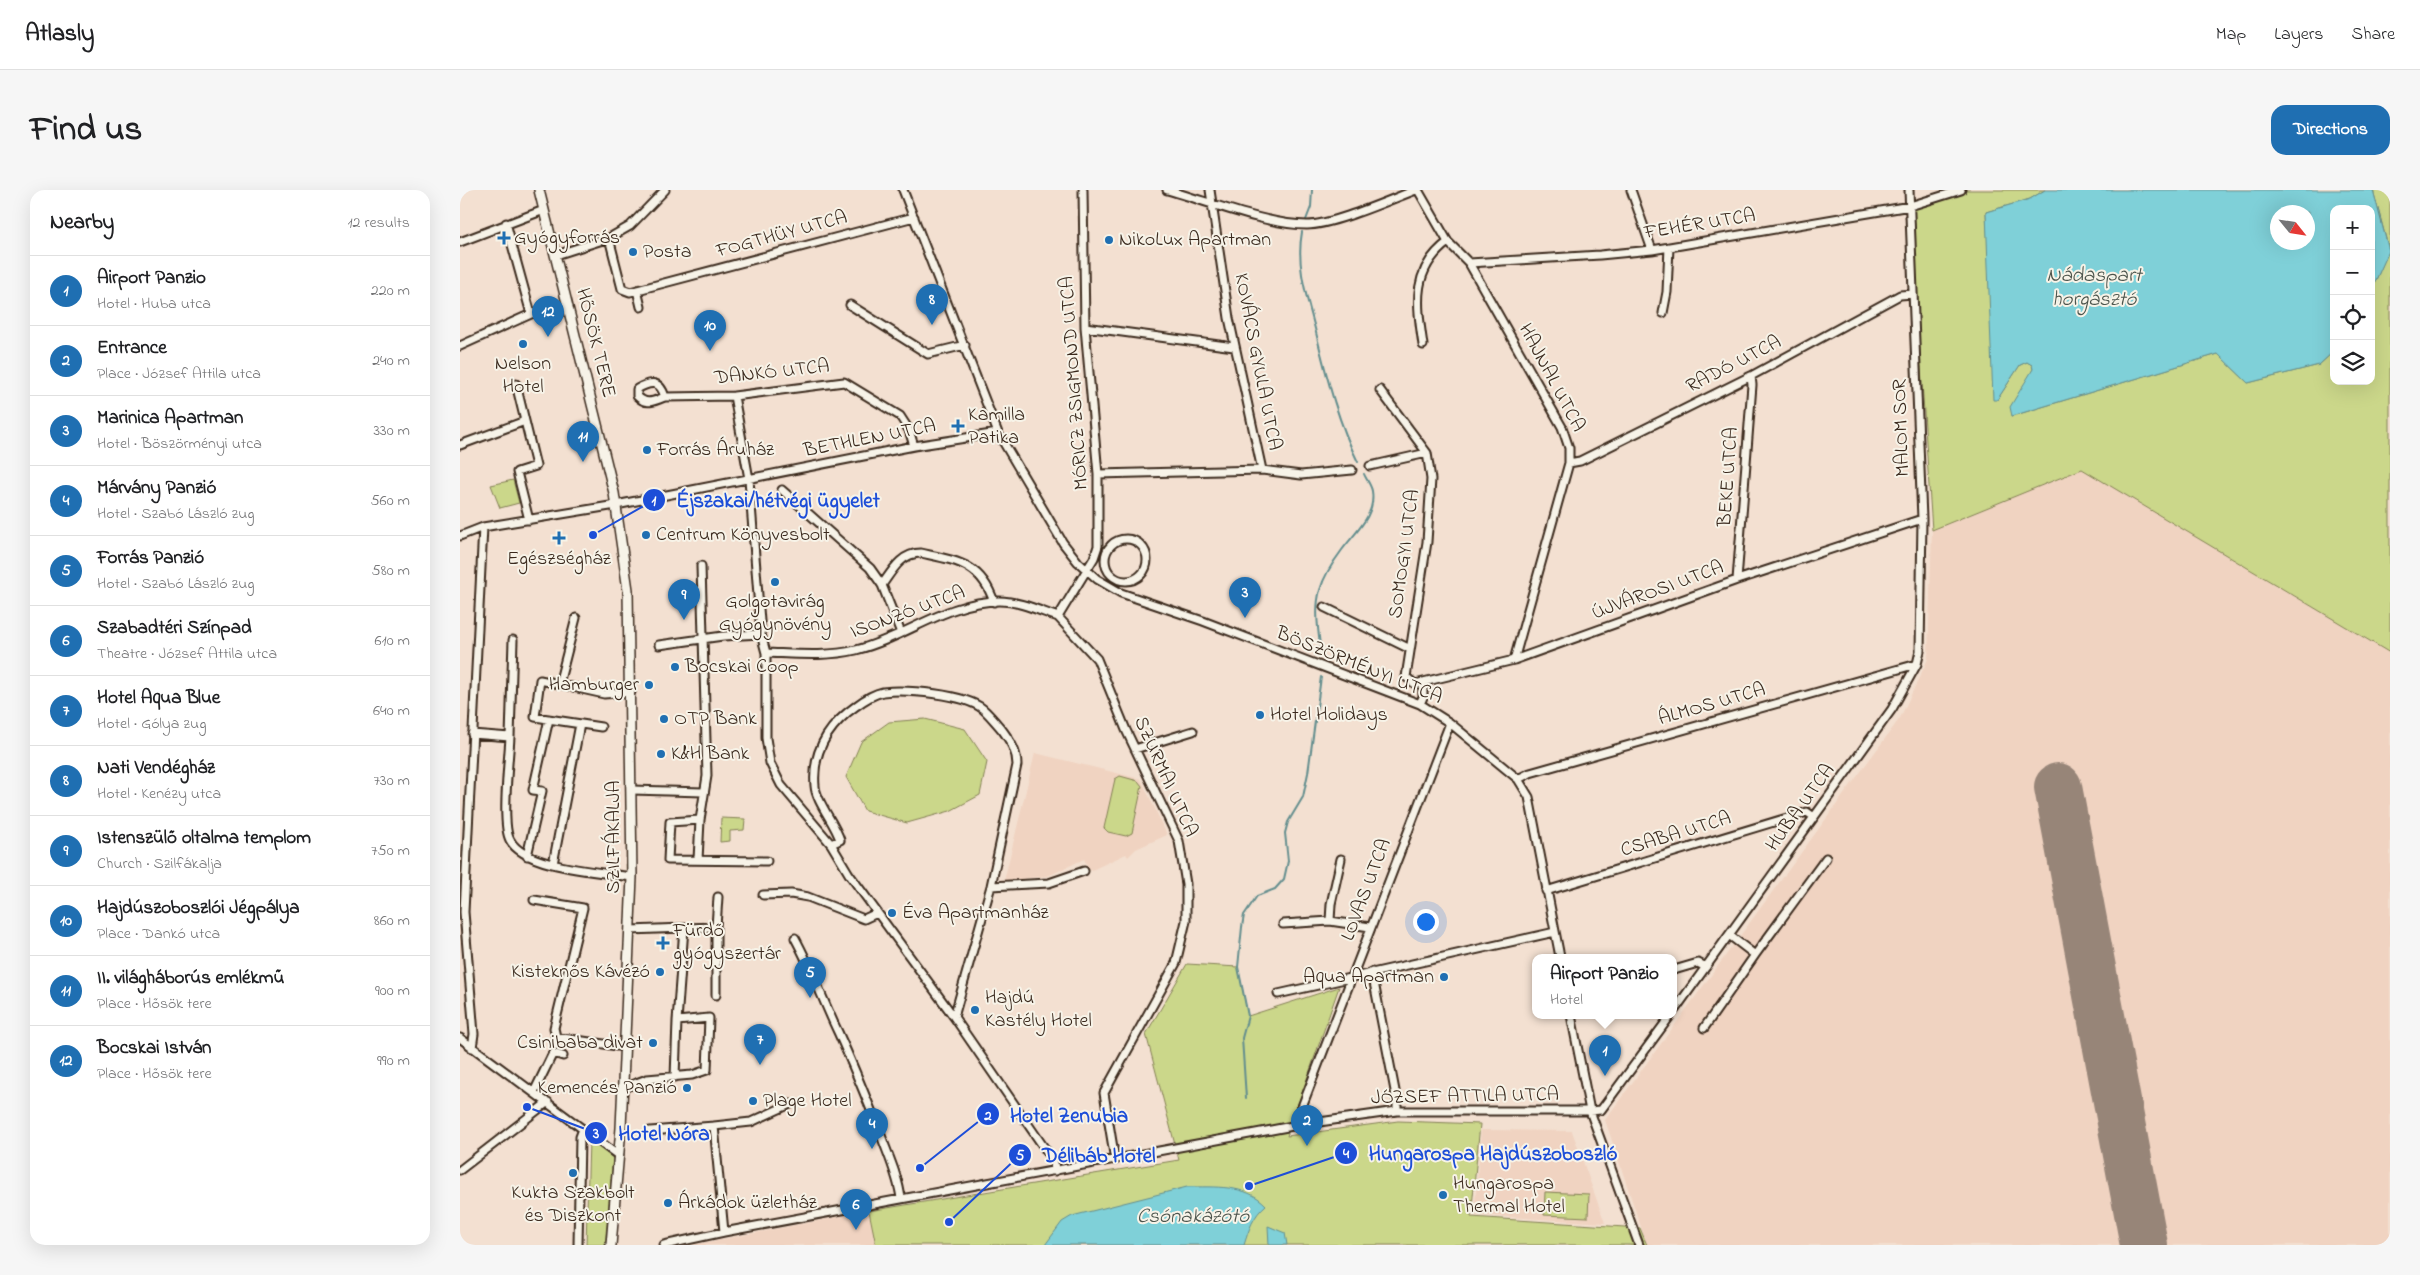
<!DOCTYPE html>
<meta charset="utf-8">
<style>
:root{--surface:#fff;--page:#f6f6f6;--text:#202124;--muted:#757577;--line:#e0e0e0;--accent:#1f6fb2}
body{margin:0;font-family:"Indie Flower",sans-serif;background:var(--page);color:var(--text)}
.controls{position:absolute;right:15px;top:15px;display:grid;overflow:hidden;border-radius:10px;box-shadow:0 5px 20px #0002}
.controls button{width:45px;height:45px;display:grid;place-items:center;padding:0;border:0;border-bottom:1px solid var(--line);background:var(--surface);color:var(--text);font:25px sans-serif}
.compass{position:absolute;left:1810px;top:15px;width:45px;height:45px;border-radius:50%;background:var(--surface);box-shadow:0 5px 20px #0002;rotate:120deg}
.you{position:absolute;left:965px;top:731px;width:18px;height:18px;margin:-12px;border:4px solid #fff;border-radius:50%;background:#1a73e8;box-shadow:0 0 0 8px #1a73e833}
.badge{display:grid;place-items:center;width:32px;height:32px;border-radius:50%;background:var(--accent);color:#fff;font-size:16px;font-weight:700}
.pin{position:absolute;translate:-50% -41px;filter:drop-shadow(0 1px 2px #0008)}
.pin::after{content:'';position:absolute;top:26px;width:18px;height:15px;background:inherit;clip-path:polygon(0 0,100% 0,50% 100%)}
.popup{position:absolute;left:1072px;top:764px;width:145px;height:65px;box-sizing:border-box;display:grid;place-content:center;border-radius:10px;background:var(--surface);filter:drop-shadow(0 1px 4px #0005);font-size:16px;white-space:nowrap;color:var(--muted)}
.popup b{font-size:19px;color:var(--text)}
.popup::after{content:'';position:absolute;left:50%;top:100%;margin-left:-10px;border:10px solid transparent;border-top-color:var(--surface)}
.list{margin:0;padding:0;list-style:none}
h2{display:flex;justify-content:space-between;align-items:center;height:65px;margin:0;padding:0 20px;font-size:21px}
h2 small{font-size:16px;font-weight:400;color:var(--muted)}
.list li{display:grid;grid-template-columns:32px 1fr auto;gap:15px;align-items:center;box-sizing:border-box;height:70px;padding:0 20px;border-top:1px solid var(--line)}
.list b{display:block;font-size:19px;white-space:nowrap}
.list p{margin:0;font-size:16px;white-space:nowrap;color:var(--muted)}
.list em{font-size:16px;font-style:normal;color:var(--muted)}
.icon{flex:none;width:28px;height:28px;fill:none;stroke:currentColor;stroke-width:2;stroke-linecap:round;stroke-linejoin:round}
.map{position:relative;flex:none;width:1930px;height:1055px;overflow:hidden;border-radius:15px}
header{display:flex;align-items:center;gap:30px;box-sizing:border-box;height:70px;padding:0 25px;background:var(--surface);border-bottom:1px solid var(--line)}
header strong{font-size:24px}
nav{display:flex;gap:28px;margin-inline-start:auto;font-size:18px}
.intro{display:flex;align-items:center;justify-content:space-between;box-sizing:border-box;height:120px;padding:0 30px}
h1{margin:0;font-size:35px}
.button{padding:12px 22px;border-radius:15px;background:var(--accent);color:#fff;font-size:18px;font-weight:700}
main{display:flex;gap:30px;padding:0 30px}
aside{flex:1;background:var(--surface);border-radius:15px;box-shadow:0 5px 20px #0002}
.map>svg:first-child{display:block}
.built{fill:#f0d3c1}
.green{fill:#cbd78a;stroke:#838054}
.water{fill:#7fd0d8;stroke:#648e8e;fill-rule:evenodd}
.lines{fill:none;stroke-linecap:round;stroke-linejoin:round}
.stream{stroke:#648e8e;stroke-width:2}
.runway{stroke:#978578;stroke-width:48}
.minor-casing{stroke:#3b2a1e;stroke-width:11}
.tertiary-casing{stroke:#3b2a1e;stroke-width:12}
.minor{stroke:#f7f3e8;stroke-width:7}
.tertiary{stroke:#f7f3e8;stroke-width:9}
.poi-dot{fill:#1f6fb2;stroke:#f7f3e8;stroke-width:2}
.labels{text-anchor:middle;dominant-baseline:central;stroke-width:4;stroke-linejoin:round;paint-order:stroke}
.street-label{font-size:20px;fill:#3b2a1e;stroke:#f7f3e8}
.poi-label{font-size:20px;fill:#3b2a1e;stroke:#f7f3e8;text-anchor:start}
.water-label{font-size:21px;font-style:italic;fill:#4c544c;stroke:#f7f3e8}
.leader{fill:none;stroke:#1d4ed8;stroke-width:2}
.callout-dot{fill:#1d4ed8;stroke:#f7f3e8;stroke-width:2}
.mark-label{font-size:15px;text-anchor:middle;font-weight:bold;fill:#fff}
.callout-label{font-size:21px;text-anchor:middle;font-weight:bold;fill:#1d4ed8;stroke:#f7f3e8;stroke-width:4;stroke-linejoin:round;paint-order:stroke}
</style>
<header>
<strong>Atlasly</strong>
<nav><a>Map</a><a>Layers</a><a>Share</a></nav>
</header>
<div class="intro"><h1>Find us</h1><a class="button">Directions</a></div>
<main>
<aside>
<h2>Nearby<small>12 results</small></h2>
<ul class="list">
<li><span class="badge">1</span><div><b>Airport Panzio</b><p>Hotel · Huba utca</p></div><em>220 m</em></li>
<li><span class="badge">2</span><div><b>Entrance</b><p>Place · József Attila utca</p></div><em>240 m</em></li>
<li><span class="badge">3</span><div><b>Marinica Apartman</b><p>Hotel · Böszörményi utca</p></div><em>330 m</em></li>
<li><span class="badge">4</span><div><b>Márvány Panzió</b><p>Hotel · Szabó László zug</p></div><em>560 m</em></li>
<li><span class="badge">5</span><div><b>Forrás Panzió</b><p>Hotel · Szabó László zug</p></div><em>580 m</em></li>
<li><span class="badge">6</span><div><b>Szabadtéri Színpad</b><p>Theatre · József Attila utca</p></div><em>610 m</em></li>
<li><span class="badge">7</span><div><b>Hotel Aqua Blue</b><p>Hotel · Gólya zug</p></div><em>640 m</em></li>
<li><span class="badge">8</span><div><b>Nati Vendégház</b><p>Hotel · Kenézy utca</p></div><em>730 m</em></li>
<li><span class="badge">9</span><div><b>Istenszülő oltalma templom</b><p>Church · Szilfákalja</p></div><em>750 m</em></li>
<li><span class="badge">10</span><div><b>Hajdúszoboszlói Jégpálya</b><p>Place · Dankó utca</p></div><em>860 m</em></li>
<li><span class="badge">11</span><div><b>II. világháborús emlékmű</b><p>Place · Hősök tere</p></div><em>900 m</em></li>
<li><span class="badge">12</span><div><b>Bocskai István</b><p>Place · Hősök tere</p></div><em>990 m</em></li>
</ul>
</aside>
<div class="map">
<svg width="1930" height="1055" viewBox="0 0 1930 1055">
<rect width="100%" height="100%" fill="#f3e0d1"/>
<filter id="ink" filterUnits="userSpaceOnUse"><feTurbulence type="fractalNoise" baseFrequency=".02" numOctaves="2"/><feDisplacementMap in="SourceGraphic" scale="10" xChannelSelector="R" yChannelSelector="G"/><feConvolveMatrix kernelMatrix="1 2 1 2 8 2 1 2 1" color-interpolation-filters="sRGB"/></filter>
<g filter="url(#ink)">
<path class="built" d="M 1622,279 L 1930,463 L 1930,1055 L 1187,1055 L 1145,930 L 1440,528 L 1468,469 L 1472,340 Z
M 575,563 L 681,589 L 707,645 L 676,659 L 668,667 L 666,664 L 630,681 L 624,669 L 588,686 L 544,691 Z
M 1021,940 L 1112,941 L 1145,1033 L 1014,1025 Z
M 409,1021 L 416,1055 L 232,1055 Z"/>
<path class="green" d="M 1500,0 L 1585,0 L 1570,9 L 1526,22 L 1537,210 L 1560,175 L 1567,172 L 1572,175 L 1573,179 L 1552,226 L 1758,164 L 1788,193 L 1859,175 L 1874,161 L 1874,191 L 1911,191 L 1911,101 L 1929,60 L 1913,0 L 1930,0 L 1930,463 L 1622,279 L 1472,340 L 1450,15 Z
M 53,290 L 59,313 L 40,318 L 31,295 Z
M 465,529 L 505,539 L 527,572 L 520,605 L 490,621 L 447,633 L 405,621 L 386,587 L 401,552 L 429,532 Z
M 660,586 L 678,591 L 682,596 L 672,643 L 666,646 L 648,642 L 644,638 L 655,589 Z
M 261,628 L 285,629 L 284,640 L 270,641 L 270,651 L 260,652 Z
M 727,774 L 778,777 L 788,826 L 879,797 L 827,946 L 938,931 L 1020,934 L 1011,1027 L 1180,1038 L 1187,1055 L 416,1055 L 409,1021 L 719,970 L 686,844 Z
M 129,950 L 153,968 L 145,1055 L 126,1055 Z
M 1085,1002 L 1129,1004 L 1128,1027 L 1084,1025 Z"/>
<path class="water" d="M 1585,0 L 1913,0 L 1929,61 L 1911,101 L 1911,19 L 1874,19 L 1874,161 L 1859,175 L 1788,193 L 1758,164 L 1552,226 L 1550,217 L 1573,179 L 1572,175 L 1567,172 L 1560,175 L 1537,210 L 1533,210 L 1526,22 L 1570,9 ZM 1848,22 L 1848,52 L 1818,52 L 1818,22 Z
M 727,997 C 754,997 786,994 806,1015 C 793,1026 789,1039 784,1055 L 585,1055 L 602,1032 L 612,1026 Z
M 808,1036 L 825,1043 L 827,1055 L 809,1055 Z"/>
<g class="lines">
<path class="stream" d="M 846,30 L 851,17 L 852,0
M 842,42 C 835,80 850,115 858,151 C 868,192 879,234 898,272
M 861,465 C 859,443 854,421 860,400 C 864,386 873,372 882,360 C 895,342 916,326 912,301 C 911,295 906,289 904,284
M 786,908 L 782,848 L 788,826 L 778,777 L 782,737 L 784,725 L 797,706 L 815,699 L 824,689 L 828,671 L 825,643 L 828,632 L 843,607 L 848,583 L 861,487"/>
<path class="runway" d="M 1598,597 L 1684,1055"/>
<g class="minor-casing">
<path id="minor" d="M 443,0 L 538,243 L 603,353 L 618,372 L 637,389 L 661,403 L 743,431 L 960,514 L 990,533 L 1058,589 L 1069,607 L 1100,767
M 707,0 C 747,11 807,35 847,35 C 873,35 929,10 956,0
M 750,0 L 769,128 L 802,280
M 958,0 L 988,52 L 1009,73 L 1102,237 L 1109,258 L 1109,273 L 1054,470
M 1171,0 L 1192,60
M 46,33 L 71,124
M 149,48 L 162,99 L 170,102 L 454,27
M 0,52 L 84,20
M 96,65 L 149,48 L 170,36 L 205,0
M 1009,73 L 1140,65 L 1192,60 L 1450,16 L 1501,0
M 177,100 L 181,117
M 390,115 L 468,164 L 505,155
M 1203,123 L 1207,102 L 1209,57
M 625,137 L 774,157
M 963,155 C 957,114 951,80 988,52
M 0,156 L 71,124 L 107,116
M 56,194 L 76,276 L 57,282 L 69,330
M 920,200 L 967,263 L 971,289 L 967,352 L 946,487 L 955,494 L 1054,470 L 1277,390 L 1462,329
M 274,206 L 289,289 L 301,444 L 306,463 L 306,548 L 310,573 L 321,595 L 371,654 L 389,684 L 494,827 L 594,972 L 595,981
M 205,207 C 193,211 187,216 177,206 L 177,199 C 191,191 200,190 205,207 L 274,206 L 384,192 L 440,226 L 449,240 L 454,256
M 0,255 L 65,231
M 1109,273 L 1120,271 L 1291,186 L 1440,105 L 1453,104
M 910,276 L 967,263
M 638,284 L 802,280 L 841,285 L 892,280
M 322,300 L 410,378 L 422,395 L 441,443
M 0,346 L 23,337 L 156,315 L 454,256 L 538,243
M645 370a21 21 0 1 1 42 0a21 21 0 1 1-42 0Z
M 1277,390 L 1292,195 L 1291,186
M 422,395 C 432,381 441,363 461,363 C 497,371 521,373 534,412
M 864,417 L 948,458
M 598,427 L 637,469 L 666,540 L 719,651 L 726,694 L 726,731 L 716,773 L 644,903 L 655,970
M 598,427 L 634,368 L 638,356 L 638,284 L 625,137 L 623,0
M 116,428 L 99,494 L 144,504 L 171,502
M 199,455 L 263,446 L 301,444
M 306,463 C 336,464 367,467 396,460 C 445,448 488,411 539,411 C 559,411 580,421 598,427
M 99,494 L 80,490 L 75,527 L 141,537
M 960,514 L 963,507 L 963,493
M 12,544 L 50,547 L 53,450
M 50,547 C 49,568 41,634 50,650 C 64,678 143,682 172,687
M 675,559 L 733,541
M 1058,589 L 1070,583 L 1457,474
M 172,600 L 243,602
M 240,630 L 210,632 L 208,670 L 307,671
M 371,654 L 380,650 C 375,633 356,612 355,596 C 352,561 369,535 396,516 C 404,510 413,504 423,502 C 446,499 505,504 523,519 C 530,525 537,534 543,541 C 551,552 557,562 557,575 L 531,696 L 494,827
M 67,666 L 82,601 L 73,600 L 89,529
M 238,670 L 240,630 L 247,586 L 241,376
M 93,674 L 120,534
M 531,696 L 589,693 L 624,681
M 1086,701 L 1347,622 L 1354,627
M 303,705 L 331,704 L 348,707 L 404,729 L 417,723
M 74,710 L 123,718 L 94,838 L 96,847 L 164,857
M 870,731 L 871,714 L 881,669
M 823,734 L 870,731 L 910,737
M 256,737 L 258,707
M 224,738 L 256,737 L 256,805
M 1269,745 L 1295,765 L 1366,668
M 335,748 C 352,779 363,811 378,842 C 394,877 408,912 422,948 C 429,967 439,989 441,1009
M 1214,780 L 1238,773 L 1246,777
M 912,782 L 937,911 L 937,921
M 818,804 L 1095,742
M 1214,821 L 1432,519 L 1457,474 L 1460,461 L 1462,329 L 1449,0
M 1111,825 L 1130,921 L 1179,1055
M 1244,838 L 1295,765
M 0,848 L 159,966
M 12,858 L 14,844 L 4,722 L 23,337
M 215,887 L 217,831
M 163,898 L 187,889 L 232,885 L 247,880 L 249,828 L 217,831 L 224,738 L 170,740
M 74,902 L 93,863 L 103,866
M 838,935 L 838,927 L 990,533
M 254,936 L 291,932 L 330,914
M 190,941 L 254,936 L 264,1042
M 0,980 L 88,912
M 118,1055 L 120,947 L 123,939
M 204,1055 L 264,1042 L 838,935 L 937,921 L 1130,921 L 1141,920 L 1211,825"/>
</g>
<g class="tertiary-casing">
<path id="tertiary" d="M 79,0 L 154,303 L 168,400 L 172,687 L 161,938 L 151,1055"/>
</g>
<use href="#minor" class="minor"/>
<use href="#tertiary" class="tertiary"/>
</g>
</g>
<g class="poi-dot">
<path d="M41.5 40.5h5v5h5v5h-5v5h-5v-5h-5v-5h5z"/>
<circle cx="649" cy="50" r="5"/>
<circle cx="173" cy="62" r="5"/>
<circle cx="63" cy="154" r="5"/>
<path d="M495.5 228.5h5v5h5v5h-5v5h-5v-5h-5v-5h5z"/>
<circle cx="187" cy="260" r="5"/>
<circle cx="186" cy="345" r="5"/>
<path d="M96.5 340.5h5v5h5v5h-5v5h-5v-5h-5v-5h5z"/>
<circle cx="315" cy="392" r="5"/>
<circle cx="215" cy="477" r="5"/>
<circle cx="189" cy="495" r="5"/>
<circle cx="800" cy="525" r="5"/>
<circle cx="204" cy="529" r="5"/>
<circle cx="201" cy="564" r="5"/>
<circle cx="432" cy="723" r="5"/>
<path d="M200.5 745.5h5v5h5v5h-5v5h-5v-5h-5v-5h5z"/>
<circle cx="200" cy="782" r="5"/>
<circle cx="984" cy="787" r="5"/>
<circle cx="515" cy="820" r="5"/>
<circle cx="193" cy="853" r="5"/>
<circle cx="227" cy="898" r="5"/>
<circle cx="293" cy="911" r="5"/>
<circle cx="113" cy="983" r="5"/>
<circle cx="983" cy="1005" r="5"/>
<circle cx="208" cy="1013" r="5"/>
</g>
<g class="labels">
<g class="street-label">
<text transform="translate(1240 35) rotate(-9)">FEHÉR UTCA</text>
<text transform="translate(322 45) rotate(-15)">FOGTHÜY UTCA</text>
<text transform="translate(135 153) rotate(76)">HŐSÖK TERE</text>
<text transform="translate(797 172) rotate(79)">KOVÁCS GYULA UTCA</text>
<text transform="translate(1274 175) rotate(-27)">RADÓ UTCA</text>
<text transform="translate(312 183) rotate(-6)">DANKÓ UTCA</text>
<text transform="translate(1091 188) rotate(62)">HAJNAL UTCA</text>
<text transform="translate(615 193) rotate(-94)">MÓRICZ ZSIGMOND UTCA</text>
<text transform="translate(1442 238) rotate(-92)">MALOM SOR</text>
<text transform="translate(410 249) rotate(-11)">BETHLEN UTCA</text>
<text transform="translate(1269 287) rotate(-86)">BEKE UTCA</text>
<text transform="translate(945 364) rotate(-82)">SOMOGYI UTCA</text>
<text transform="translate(1198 401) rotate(-20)">ÚJVÁROSI UTCA</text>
<text transform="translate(448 423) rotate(-20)">ISONZÓ UTCA</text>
<text transform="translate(899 476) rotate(22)">BÖSZÖRMÉNYI UTCA</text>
<text transform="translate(1252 515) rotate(-16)">ÁLMOS UTCA</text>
<text transform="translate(705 587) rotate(66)">SZURMAI UTCA</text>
<text transform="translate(1341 618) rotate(-54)">HUBA UTCA</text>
<text transform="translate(1216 645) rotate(-17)">CSABA UTCA</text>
<text transform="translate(154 647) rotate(-90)">SZILFÁKALJA</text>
<text transform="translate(907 700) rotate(-69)">LOVAS UTCA</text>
<text transform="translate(1005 907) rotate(-1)">JÓZSEF ATTILA UTCA</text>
</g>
<g class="poi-label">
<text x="54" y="48">Gyógyforrás</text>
<text x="659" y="50">NikoLux Apartman</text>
<text x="183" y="62">Posta</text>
<text x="63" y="174" text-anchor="middle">Nelson<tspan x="63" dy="23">Hotel</tspan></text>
<text x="508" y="225">Kamilla<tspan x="508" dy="23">Patika</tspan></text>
<text x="197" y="260">Forrás Áruház</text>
<text x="196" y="345">Centrum Könyvesbolt</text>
<text x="99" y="369" text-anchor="middle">Egészségház</text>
<text x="315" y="412" text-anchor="middle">Golgotavirág<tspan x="315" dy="23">Gyógynövény</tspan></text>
<text x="225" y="477">Bocskai Coop</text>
<text x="179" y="495" text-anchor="end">Hamburger</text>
<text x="810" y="525">Hotel Holidays</text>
<text x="214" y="529">OTP Bank</text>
<text x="211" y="564">K&amp;H Bank</text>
<text x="442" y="723">Éva Apartmanház</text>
<text x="213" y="741">Fürdő<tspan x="213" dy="23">gyógyszertár</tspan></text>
<text x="190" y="782" text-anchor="end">Kisteknős Kávézó</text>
<text x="974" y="787" text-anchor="end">Aqua Apartman</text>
<text x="525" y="808">Hajdú<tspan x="525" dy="23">Kastély Hotel</tspan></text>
<text x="183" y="853" text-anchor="end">Csinibaba divat</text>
<text x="217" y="898" text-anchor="end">Kemencés Panzió</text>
<text x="303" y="911">Plage Hotel</text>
<text x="993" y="994">Hungarospa<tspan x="993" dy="23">Thermal Hotel</tspan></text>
<text x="113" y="1003" text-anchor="middle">Kukta Szakbolt<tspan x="113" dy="23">és Diszkont</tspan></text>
<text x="218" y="1013">Árkádok üzletház</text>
</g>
<g class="water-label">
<text x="1634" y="86">Nádaspart<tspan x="1634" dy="24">horgásztó</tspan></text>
<text x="733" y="1027">Csónakázótó</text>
</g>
</g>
<path class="leader" d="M133 345L194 310M460 978L528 924M67 917L136 943M789 996L886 963M489 1032L560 965"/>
<g class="callout-dot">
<circle cx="133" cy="345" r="5"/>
<circle cx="460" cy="978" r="5"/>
<circle cx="67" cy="917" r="5"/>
<circle cx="789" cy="996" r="5"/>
<circle cx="489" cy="1032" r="5"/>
<circle cx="194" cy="310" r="12"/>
<circle cx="528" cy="924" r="12"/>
<circle cx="136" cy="943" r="12"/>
<circle cx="886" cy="963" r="12"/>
<circle cx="560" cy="965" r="12"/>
</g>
<g class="mark-label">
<text x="194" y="315">1</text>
<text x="528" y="930">2</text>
<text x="136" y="948">3</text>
<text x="886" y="968">4</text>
<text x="560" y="970">5</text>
</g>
<g class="callout-label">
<text x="318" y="317">Éjszakai/hétvégi ügyelet</text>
<text x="609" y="932">Hotel Zenubia</text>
<text x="204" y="950">Hotel Nóra</text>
<text x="1033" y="970">Hungarospa Hajdúszoboszló</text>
<text x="639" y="972">Délibáb Hotel</text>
</g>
</svg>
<div class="controls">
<button>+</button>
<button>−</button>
<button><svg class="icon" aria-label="locate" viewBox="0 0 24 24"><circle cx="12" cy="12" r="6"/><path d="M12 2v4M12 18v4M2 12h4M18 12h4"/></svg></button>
<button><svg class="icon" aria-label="layers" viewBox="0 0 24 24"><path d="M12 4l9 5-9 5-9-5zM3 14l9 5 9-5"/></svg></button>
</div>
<svg class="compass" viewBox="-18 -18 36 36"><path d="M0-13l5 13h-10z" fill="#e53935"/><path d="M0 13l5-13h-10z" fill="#757577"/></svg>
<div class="you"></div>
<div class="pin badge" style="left:1145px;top:886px">1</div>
<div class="popup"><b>Airport Panzio</b>Hotel</div>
<div class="pin badge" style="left:847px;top:956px">2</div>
<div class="pin badge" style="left:785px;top:428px">3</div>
<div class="pin badge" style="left:412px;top:959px">4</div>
<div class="pin badge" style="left:350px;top:808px">5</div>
<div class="pin badge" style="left:396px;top:1040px">6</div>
<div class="pin badge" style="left:300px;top:875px">7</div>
<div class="pin badge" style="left:472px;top:135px">8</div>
<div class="pin badge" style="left:224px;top:430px">9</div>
<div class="pin badge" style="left:250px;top:161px">10</div>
<div class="pin badge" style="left:123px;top:272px">11</div>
<div class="pin badge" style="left:88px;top:147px">12</div>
</div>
</main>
